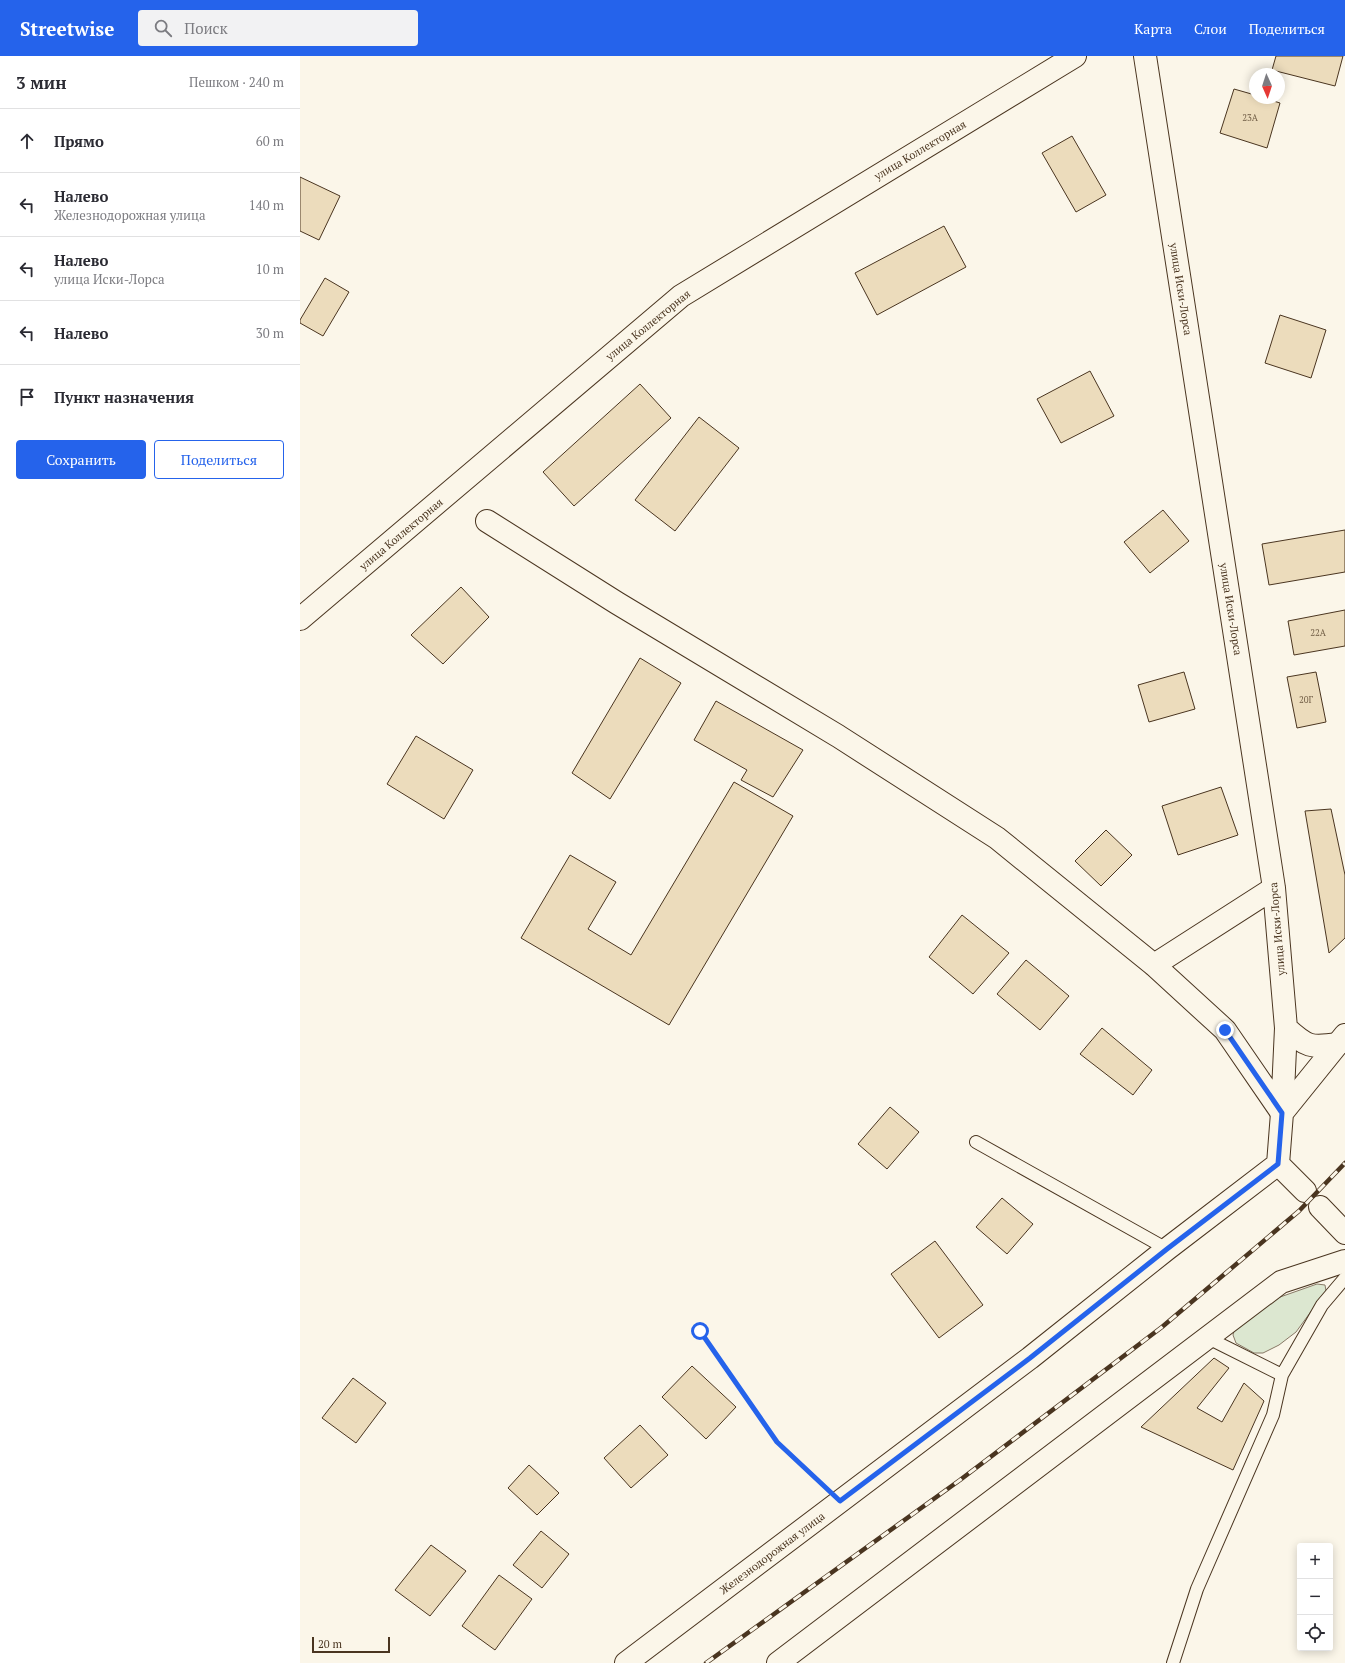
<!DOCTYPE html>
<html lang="ru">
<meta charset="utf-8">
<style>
:root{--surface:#fff;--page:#f2f2f3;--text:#2b2b33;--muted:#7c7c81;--line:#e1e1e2;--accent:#2563eb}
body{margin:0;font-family:"PT Serif",serif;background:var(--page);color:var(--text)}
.controls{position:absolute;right:12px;bottom:12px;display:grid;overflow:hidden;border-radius:4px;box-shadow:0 2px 10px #0003}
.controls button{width:36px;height:36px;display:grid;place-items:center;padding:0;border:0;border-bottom:1px solid var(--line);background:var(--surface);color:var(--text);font:20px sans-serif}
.compass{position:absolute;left:949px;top:12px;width:36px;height:36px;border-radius:50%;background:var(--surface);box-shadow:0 2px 10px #0003;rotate:177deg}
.scale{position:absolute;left:12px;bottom:10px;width:78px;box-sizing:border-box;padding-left:4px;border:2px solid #4a3520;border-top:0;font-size:11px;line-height:14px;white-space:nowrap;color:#4a3520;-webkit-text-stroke:3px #fbf6e9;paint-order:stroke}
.stop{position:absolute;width:12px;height:12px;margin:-9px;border:3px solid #2563eb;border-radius:50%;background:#fff}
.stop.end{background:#2563eb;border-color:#fff;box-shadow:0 1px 4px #0008}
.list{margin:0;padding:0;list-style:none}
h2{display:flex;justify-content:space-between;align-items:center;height:52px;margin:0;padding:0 16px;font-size:17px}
h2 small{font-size:13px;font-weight:400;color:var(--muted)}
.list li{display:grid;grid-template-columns:26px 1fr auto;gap:12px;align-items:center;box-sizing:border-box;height:64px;padding:0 16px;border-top:1px solid var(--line)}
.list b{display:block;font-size:15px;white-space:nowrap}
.list p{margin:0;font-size:13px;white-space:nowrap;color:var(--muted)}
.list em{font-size:13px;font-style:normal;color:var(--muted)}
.actions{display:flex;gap:8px;padding:12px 16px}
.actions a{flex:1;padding:9px 0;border:1px solid var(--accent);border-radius:4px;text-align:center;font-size:14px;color:var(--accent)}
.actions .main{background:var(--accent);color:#fff}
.icon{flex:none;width:22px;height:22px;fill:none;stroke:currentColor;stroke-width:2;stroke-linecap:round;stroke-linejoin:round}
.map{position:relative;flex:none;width:1045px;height:1607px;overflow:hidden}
header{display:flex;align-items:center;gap:24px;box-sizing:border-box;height:56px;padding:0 20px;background:var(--accent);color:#fff}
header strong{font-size:19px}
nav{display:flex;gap:22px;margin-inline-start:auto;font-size:14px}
.search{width:280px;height:36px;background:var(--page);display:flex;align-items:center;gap:10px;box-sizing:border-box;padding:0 14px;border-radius:4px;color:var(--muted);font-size:15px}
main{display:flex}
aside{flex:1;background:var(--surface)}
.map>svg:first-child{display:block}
.green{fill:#dce7d0;stroke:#887966}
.building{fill:#ecdcbc;stroke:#4a3520}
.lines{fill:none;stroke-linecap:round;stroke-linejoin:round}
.service-casing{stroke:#4a3520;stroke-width:14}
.minor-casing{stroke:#4a3520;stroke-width:24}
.tertiary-casing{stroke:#4a3520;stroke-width:24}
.path{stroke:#7f6f5c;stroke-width:2.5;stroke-dasharray:3 2;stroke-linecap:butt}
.service{stroke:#fbf6e9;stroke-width:12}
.minor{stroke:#fbf6e9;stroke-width:22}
.tertiary{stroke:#fbf6e9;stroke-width:22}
.rail-casing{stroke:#4a3520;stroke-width:4.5}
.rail{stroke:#fbf6e9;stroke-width:3;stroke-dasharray:9;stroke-linecap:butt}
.route{stroke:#2563eb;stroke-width:5}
.labels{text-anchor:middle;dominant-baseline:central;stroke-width:3;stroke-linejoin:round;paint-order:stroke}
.number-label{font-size:9px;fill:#725f47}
.street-label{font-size:11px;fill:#4a3520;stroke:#fbf6e9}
</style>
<header>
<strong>Streetwise</strong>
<div class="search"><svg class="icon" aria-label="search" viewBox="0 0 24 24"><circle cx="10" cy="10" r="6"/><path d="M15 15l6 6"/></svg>Поиск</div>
<nav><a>Карта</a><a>Слои</a><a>Поделиться</a></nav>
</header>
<main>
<aside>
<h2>3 мин<small>Пешком · 240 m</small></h2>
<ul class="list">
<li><svg class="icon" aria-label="ahead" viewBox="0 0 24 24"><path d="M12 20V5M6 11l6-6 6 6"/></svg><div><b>Прямо</b></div><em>60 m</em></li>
<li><svg class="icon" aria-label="left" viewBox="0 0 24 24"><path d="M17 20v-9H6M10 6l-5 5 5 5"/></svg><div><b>Налево</b><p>Железнодорожная улица</p></div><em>140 m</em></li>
<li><svg class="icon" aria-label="left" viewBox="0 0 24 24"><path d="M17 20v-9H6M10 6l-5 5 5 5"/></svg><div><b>Налево</b><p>улица Иски-Лорса</p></div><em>10 m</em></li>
<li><svg class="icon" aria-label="left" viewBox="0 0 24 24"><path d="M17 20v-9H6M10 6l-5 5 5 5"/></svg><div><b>Налево</b></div><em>30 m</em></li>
<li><svg class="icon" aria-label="arrive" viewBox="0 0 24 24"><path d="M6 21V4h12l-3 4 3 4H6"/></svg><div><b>Пункт назначения</b></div></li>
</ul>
<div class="actions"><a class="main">Сохранить</a><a>Поделиться</a></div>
</aside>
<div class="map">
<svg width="1045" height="1607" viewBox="0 0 1045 1607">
<rect width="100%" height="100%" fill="#fbf6e9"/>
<path class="green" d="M 1017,1228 L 1025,1229 L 1026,1235 L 996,1276 L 979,1289 L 963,1297 L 954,1297 L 936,1287 L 933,1279 L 935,1271 L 966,1246 Z"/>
<path class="building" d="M 976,0 L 1043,0 L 1035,30 L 972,14 Z
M 934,33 L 955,39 L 955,42 L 964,42 L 980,47 L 967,92 L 920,77 Z
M 772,80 L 806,139 L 776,156 L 742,97 Z
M 0,121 L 40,140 L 19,184 L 0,175 Z
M 644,170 L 666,211 L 577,259 L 555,217 Z
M 25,222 L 49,236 L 23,280 L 0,267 L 0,264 Z
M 980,259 L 1026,274 L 1011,322 L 965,307 Z
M 790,315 L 814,360 L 761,387 L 737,343 Z
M 340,328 L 371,362 L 274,450 L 243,416 Z
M 399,361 L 439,392 L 375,475 L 335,444 Z
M 863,454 L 889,485 L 850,517 L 824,486 Z
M 1045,474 L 1045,516 L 969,529 L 962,488 Z
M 161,531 L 189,561 L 143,608 L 111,579 Z
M 1045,554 L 1045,590 L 994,599 L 988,565 Z
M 340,602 L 381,627 L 310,743 L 272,717 Z
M 884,616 L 895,653 L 849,666 L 838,629 Z
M 1016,616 L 1026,666 L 997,672 L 987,621 Z
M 416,645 L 503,694 L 473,741 L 441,724 L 447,714 L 394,684 Z
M 116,680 L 173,714 L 144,763 L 87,728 Z
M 434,726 L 493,760 L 369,969 L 221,882 L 270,799 L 316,826 L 288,873 L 331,899 Z
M 921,731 L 938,779 L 878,799 L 862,750 Z
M 1031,753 L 1045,819 L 1045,882 L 1029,897 L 1005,755 Z
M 806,774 L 832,799 L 801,830 L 775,805 Z
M 662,859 L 709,897 L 673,938 L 629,901 Z
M 726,904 L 769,940 L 740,974 L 697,938 Z
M 802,972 L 852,1014 L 833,1039 L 780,998 Z
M 590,1051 L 619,1076 L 587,1113 L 558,1088 Z
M 702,1142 L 733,1168 L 707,1198 L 676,1171 Z
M 635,1185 L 683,1249 L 639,1282 L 591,1218 Z
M 914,1302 L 929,1312 L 897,1352 L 922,1366 L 944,1327 L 964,1345 L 933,1414 L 841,1371 Z
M 392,1310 L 436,1351 L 406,1383 L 362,1341 Z
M 53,1322 L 86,1347 L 56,1387 L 22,1362 Z
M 340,1369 L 368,1399 L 331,1432 L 304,1402 Z
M 229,1409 L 259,1437 L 237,1459 L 208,1432 Z
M 241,1475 L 269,1498 L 242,1532 L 213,1509 Z
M 131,1489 L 166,1515 L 130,1560 L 95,1534 Z
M 199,1519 L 232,1543 L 195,1594 L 162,1570 Z"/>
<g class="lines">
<g class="service-casing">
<path id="service" d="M 676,1086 L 867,1193
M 908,1282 L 982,1319
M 873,1607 L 897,1533 L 973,1359 L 982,1319 L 1022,1249 L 1045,1222"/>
</g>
<g class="minor-casing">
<path id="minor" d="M 845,0 L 974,832 L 986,972 L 982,1057
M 187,465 L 317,547 L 538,680 L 697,782 L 854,909 L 925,974 L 982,1057
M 0,563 L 381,240 L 775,0
M 854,909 L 974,832
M 986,972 C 1007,991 1010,992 1038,988
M 478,1607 L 981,1226 L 1045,1205"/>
</g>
<g class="tertiary-casing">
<path id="tertiary" d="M 978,1108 L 982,1057 L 1045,979
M 978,1108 L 1005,1135
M 1020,1151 L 1045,1177
M 326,1607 L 730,1302 L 867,1193 L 978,1108"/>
</g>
<path class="path" d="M 400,1275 L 477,1386 L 523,1429"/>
<use href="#service" class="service"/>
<use href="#minor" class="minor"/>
<use href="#tertiary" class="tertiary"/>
<g class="rail-casing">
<path id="rail" d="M 406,1607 L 660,1424 L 862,1271 L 999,1155 L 1045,1107"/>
</g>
<use href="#rail" class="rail"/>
</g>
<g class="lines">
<path class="route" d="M 400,1275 L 477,1386 L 540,1445 L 730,1302 L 867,1193 L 978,1108 L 982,1057 L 925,974"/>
</g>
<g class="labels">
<g class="number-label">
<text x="950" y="62">23А</text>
<text x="1018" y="577">22А</text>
<text x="1006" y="644">20Г</text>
</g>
<g class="street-label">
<text transform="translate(620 94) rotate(-31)">улица Коллекторная</text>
<text transform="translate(881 233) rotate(81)">улица Иски-Лорса</text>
<text transform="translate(348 269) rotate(-39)">улица Коллекторная</text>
<text transform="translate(101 478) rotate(-40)">улица Коллекторная</text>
<text transform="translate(931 553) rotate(81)">улица Иски-Лорса</text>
<text transform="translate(977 873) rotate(-95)">улица Иски-Лорса</text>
<text transform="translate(472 1497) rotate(-37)">Железнодорожная улица</text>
</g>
</g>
</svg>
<div class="controls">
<button>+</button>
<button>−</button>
<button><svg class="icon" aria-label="locate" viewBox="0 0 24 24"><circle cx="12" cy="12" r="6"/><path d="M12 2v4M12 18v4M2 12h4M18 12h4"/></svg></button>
</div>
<svg class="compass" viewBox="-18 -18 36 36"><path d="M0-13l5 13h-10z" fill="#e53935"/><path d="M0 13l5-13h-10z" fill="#7c7c81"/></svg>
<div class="scale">20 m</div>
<div class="stop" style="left:400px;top:1275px"></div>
<div class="stop end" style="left:925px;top:974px"></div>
</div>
</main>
